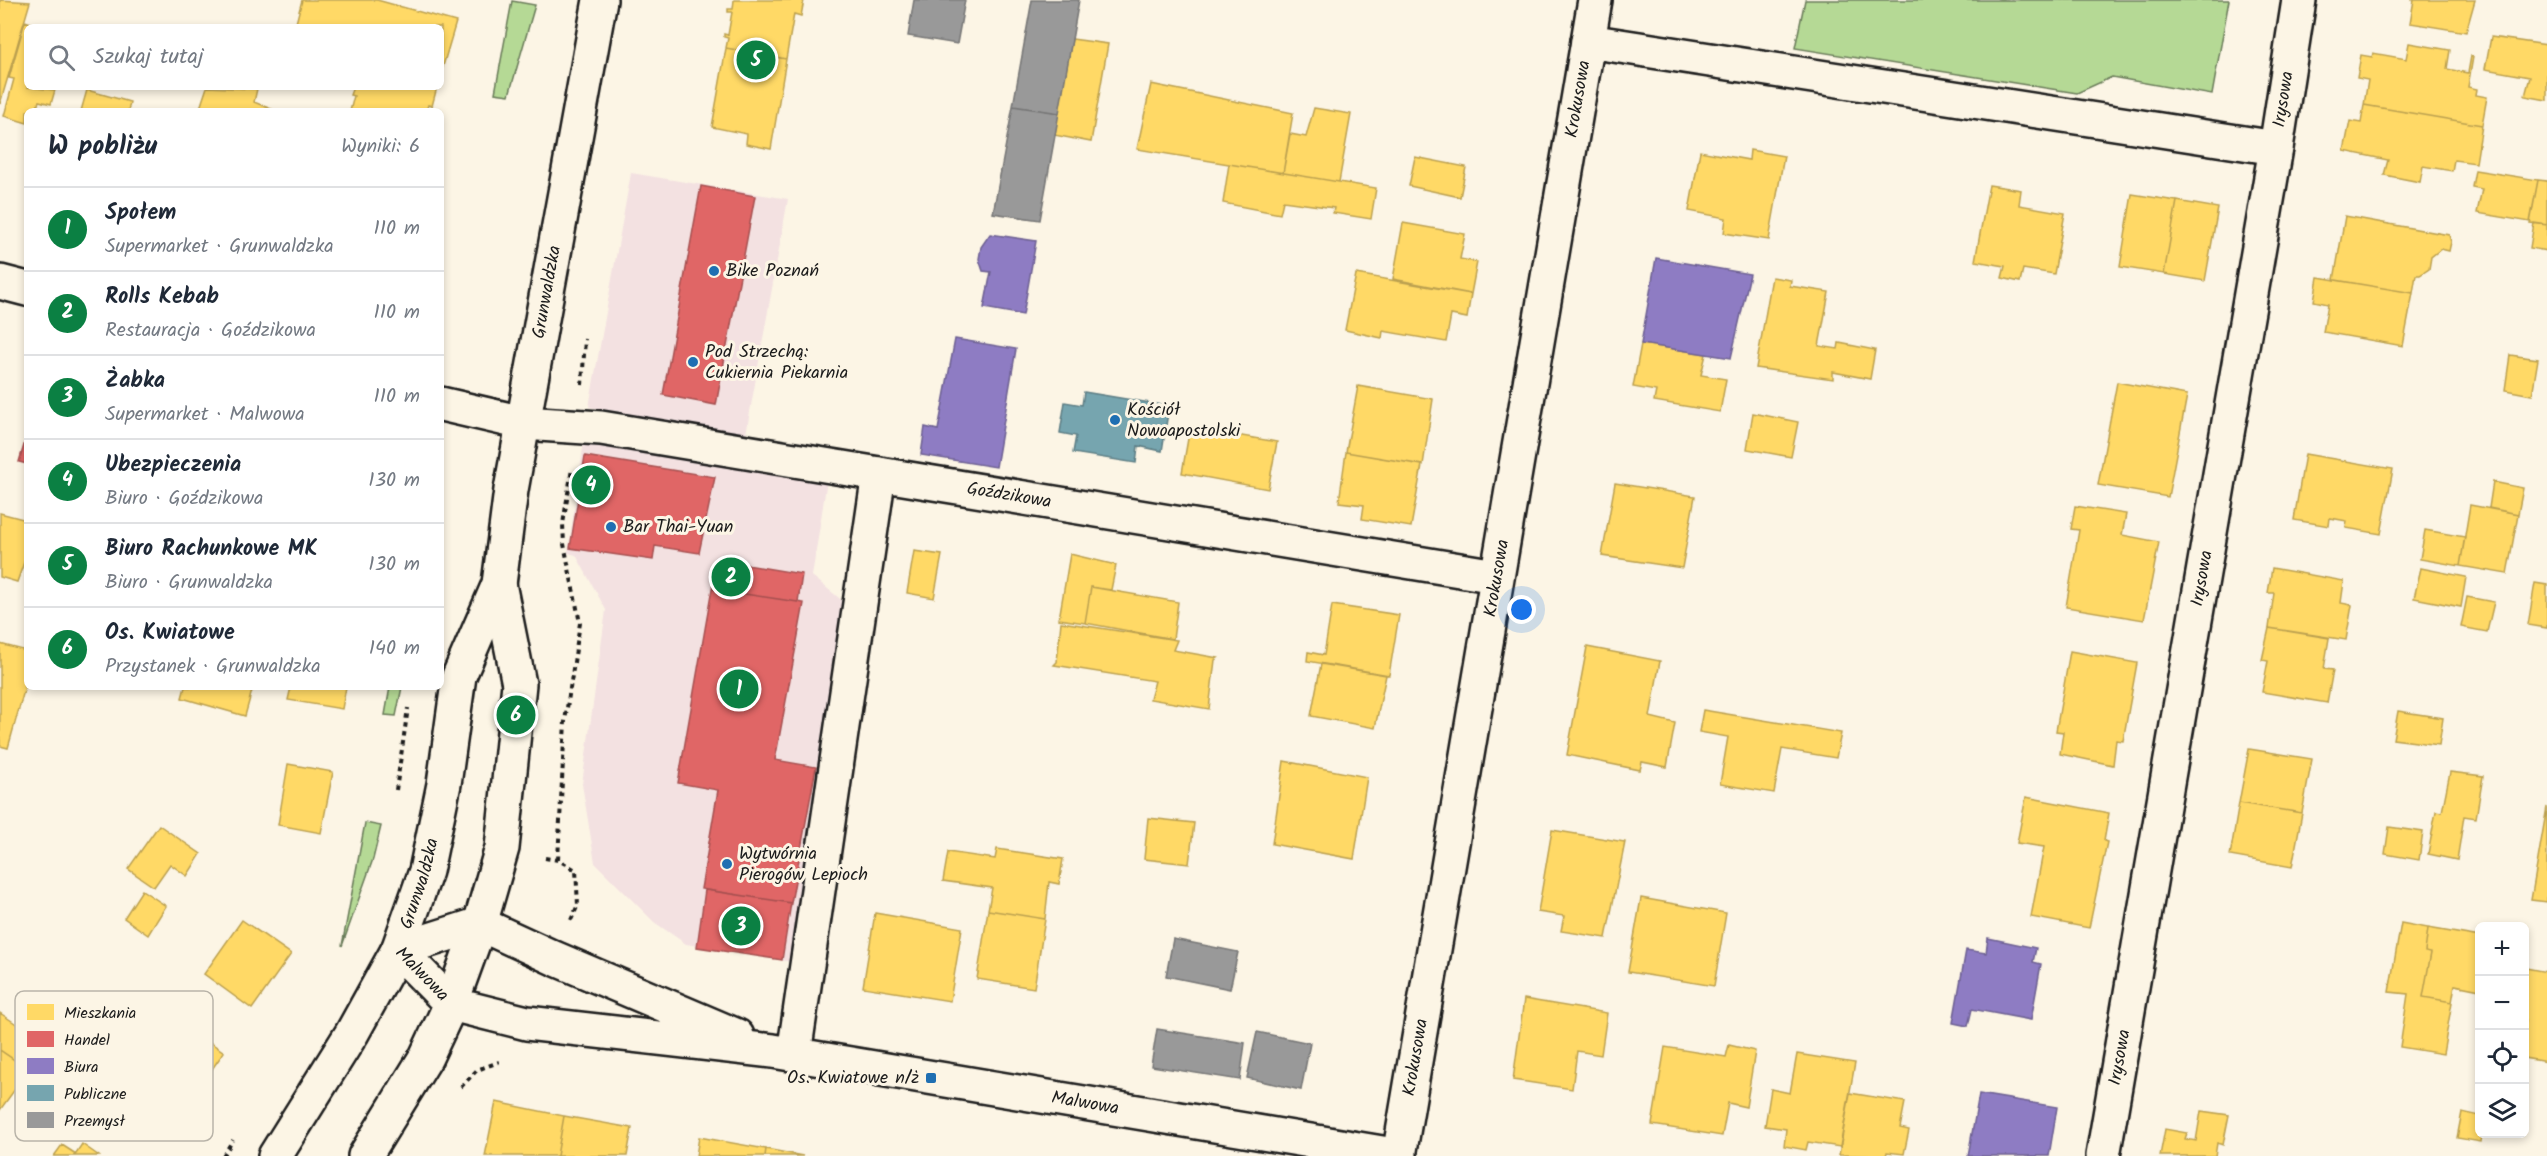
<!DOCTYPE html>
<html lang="pl">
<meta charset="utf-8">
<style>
:root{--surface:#fff;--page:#f6f6f7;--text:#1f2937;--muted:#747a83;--line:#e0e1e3;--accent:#0b8043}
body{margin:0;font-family:Kalam,sans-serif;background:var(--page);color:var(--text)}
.controls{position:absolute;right:18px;bottom:18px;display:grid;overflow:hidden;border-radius:9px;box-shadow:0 3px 9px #0003}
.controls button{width:54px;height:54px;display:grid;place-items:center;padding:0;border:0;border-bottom:2px solid var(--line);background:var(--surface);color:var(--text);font:30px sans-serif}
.you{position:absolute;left:1522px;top:610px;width:21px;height:21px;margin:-15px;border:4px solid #fff;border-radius:50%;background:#1a73e8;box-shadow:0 0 0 9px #1a73e833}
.badge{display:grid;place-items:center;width:39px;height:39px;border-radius:50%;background:var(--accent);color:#fff;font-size:20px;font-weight:700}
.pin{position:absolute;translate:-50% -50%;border:3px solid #fff;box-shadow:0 2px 6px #0006}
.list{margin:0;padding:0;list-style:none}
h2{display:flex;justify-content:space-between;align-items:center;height:78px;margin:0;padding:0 24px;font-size:26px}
h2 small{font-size:20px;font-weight:400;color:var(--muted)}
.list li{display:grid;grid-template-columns:39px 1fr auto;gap:18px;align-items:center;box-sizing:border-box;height:84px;padding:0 24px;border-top:2px solid var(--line)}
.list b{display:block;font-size:22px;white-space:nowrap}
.list p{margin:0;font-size:20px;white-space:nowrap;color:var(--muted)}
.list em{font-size:20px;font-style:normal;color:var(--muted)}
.icon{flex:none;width:33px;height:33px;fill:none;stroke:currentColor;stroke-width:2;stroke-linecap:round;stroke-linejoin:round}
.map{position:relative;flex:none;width:2547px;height:1156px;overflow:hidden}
.search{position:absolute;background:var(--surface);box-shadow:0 3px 9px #0003;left:24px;top:24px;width:420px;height:66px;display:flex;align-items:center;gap:15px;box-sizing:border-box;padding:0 21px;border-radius:9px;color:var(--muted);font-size:22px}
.panel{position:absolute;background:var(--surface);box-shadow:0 3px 9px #0003;left:24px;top:108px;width:420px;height:582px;border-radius:9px}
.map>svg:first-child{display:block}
.built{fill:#f3e1e1}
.green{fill:#b5d995;stroke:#687a58;stroke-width:1.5}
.homes{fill:#ffd966;stroke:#bba050;stroke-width:1.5}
.shops{fill:#e06666;stroke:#a55050;stroke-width:1.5}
.offices{fill:#8e7cc3;stroke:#6c5f91;stroke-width:1.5}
.public{fill:#76a5af;stroke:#5b7c83;stroke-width:1.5}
.industry{fill:#999;stroke:#747474;stroke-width:1.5}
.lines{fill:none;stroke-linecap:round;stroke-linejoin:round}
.minor-casing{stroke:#1c1c1c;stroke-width:38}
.path{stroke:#1c1c1c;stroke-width:4;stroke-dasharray:4.5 4.5;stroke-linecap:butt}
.minor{stroke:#fcf5e5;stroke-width:33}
.poi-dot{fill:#1f6fb2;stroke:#fcf5e5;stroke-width:2}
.labels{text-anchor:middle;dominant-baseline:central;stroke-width:6;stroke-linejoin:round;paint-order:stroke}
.street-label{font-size:18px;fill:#1c1c1c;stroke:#fcf5e5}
.poi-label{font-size:18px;fill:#1c1c1c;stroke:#fcf5e5;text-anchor:start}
.key{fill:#fcf5e5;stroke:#b9b4a9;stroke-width:1.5}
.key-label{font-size:16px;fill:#1c1c1c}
</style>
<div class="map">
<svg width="2547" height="1156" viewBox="0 0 2547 1156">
<rect width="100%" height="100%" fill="#fcf5e5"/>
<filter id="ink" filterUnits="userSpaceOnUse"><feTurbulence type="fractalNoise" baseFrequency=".0167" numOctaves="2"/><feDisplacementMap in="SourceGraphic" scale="12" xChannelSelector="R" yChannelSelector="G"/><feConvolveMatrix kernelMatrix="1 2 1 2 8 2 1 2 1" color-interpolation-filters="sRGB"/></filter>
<g filter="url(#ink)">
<path class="built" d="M 631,173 L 788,199 L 746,434 L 589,407 Z
M 584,441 L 827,480 L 812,576 L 855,611 L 797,963 L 686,944 L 654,922 L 595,863 L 582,784 L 606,610 L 576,555 L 568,553 Z"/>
<path class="green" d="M 1805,0 L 2229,0 L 2212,95 L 2112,77 L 2077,93 L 1795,48 Z
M 512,1 L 535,5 L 509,95 L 495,93 Z
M 390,687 L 402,687 L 396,716 L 385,715 Z
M 365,823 L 381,826 L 373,859 L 342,946 Z"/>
<path class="homes" d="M 0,0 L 30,2 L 0,104 Z
M 302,0 L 377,0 L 456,22 L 441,73 L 441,27 L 308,27 L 296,23 Z
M 734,0 L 804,0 L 801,16 L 794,14 L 786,59 L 726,48 L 728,38 L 724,37 L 724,34 L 728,35 L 732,12 L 728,12 L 728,9 L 733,9 Z
M 2411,0 L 2475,0 L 2466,32 L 2410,23 L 2414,0 Z
M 25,21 L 42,27 L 27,27 L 27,87 L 55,90 L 51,104 L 39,101 L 36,111 L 27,111 L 27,123 L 4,116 L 14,79 L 9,78 Z
M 2491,37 L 2547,45 L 2547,100 L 2525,96 L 2530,77 L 2485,69 Z
M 1072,39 L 1108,44 L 1091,142 L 1054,135 Z
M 2409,43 L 2450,50 L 2447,69 L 2468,73 L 2471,56 L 2473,57 L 2468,87 L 2477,89 L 2476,95 L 2487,97 L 2482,125 L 2364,105 L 2368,80 L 2357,78 L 2361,55 L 2372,57 L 2373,53 L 2406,59 Z
M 726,48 L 786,59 L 771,149 L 746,144 L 747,134 L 712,127 Z
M 1151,84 L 1293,113 L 1283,173 L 1137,149 Z
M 207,87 L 257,89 L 254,102 L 276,111 L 199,111 Z
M 353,87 L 437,87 L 432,106 L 428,105 L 426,111 L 350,111 L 354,96 L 350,95 Z
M 87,90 L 130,102 L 128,111 L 81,111 Z
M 2364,105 L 2482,125 L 2476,163 L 2454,160 L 2452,171 L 2423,166 L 2420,182 L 2384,175 L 2388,160 L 2344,151 L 2350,121 L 2361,123 Z
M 1314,108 L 1351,114 L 1339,182 L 1283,173 L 1290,134 L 1306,137 Z
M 1750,150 L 1784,156 L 1769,240 L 1724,233 L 1726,218 L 1689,211 L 1700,151 L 1749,160 Z
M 1415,157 L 1466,167 L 1460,197 L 1409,186 Z
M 1229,164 L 1376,188 L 1371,219 L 1333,213 L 1334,208 L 1283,201 L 1280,214 L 1223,203 Z
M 2475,170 L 2538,180 L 2530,222 L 2477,213 L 2482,189 L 2472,187 Z
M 2538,180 L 2547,181 L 2547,225 L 2530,223 Z
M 1989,185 L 2021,190 L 2019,205 L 2065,213 L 2054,274 L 2023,269 L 2020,282 L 2002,278 L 2005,266 L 1975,261 Z
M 2132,194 L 2177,201 L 2164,274 L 2120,267 Z
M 2177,201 L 2218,208 L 2205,281 L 2164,274 Z
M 2345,216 L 2449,235 L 2451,242 L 2449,251 L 2441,249 L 2431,257 L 2429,269 L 2420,275 L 2416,275 L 2413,293 L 2334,280 Z
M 1403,223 L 1465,234 L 1460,259 L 1477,262 L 1471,294 L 1393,279 Z
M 2534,223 L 2547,225 L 2547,251 L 2530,248 Z
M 1356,274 L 1471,294 L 1467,318 L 1451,315 L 1446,342 L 1383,331 L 1382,338 L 1345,330 Z
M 1772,277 L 1791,280 L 1790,286 L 1829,292 L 1819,346 L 1838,349 L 1839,343 L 1875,350 L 1870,379 L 1833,372 L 1833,379 L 1756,368 Z
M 2318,277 L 2413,293 L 2403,346 L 2323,332 L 2328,304 L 2314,301 Z
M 1641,344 L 1706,354 L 1701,375 L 1726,379 L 1720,412 L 1654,401 L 1656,391 L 1633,387 Z
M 2510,355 L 2538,359 L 2532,395 L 2505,390 Z
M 2117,382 L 2187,395 L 2168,497 L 2098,485 Z
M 1358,386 L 1433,399 L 1423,465 L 1346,452 Z
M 1753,413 L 1798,422 L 1791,457 L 1747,449 Z
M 1190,427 L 1277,442 L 1268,489 L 1182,473 Z
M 1346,452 L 1422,465 L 1411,527 L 1362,519 L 1364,505 L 1339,502 Z
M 2305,454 L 2393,469 L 2381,534 L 2346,528 L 2347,521 L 2330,518 L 2329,526 L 2294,520 Z
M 2493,482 L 2523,488 L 2518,514 L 2489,508 Z
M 1615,483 L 1695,496 L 1682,568 L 1602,556 Z
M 2470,505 L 2518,514 L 2507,574 L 2460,566 Z
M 2075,506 L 2126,514 L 2122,535 L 2159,542 L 2144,620 L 2066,607 L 2079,530 L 2071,529 Z
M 0,513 L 27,520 L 27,554 L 17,582 L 0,577 Z
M 2425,530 L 2465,537 L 2460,566 L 2420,559 Z
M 914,551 L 942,555 L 934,598 L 907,593 Z
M 1070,554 L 1116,565 L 1111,590 L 1091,587 L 1085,623 L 1059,619 Z
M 2272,568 L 2344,581 L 2341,603 L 2352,605 L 2346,640 L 2269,628 L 2274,593 L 2268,593 Z
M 2421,568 L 2466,577 L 2461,607 L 2414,598 Z
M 2535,583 L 2547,585 L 2547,628 L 2528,625 Z
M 1091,587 L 1178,602 L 1173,639 L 1085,623 Z
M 2467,597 L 2494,602 L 2487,632 L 2461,627 Z
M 1332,605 L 1399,615 L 1389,675 L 1307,661 L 1308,652 L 1324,655 Z
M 1061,622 L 1177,640 L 1173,650 L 1218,658 L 1215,660 L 1209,709 L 1150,699 L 1155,681 L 1054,665 L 1057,662 Z
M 2269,628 L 2329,638 L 2324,669 L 2333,670 L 2327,703 L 2262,692 L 2268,661 L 2262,660 Z
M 0,644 L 27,651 L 27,680 L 8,748 L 0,746 Z
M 1587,647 L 1660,661 L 1650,717 L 1675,723 L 1667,767 L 1642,762 L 1640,770 L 1567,755 Z
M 2070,651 L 2137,663 L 2123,741 L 2116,740 L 2113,765 L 2060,754 L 2063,732 L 2056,731 Z
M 1321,664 L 1386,675 L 1375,728 L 1311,716 Z
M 185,687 L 253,687 L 245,716 L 182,698 Z
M 291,687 L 346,687 L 342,709 L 288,700 Z
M 1703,710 L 1841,733 L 1836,758 L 1782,749 L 1774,793 L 1720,784 L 1728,737 L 1699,732 Z
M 2398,711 L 2443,718 L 2439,745 L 2393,739 Z
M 2249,749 L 2312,759 L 2302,813 L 2239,803 Z
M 1284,761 L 1367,777 L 1354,859 L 1272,844 Z
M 288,764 L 333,772 L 321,833 L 278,825 Z
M 2450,772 L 2483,776 L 2476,818 L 2464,816 L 2457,860 L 2428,854 L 2436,811 L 2442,812 Z
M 2026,797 L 2109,813 L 2104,841 L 2107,842 L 2089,928 L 2031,917 L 2044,847 L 2017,843 Z
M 2239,803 L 2302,813 L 2292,867 L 2230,856 Z
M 2547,807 L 2547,902 L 2531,900 Z
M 1148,818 L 1194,823 L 1189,864 L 1144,859 Z
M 159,825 L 201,854 L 187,876 L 170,864 L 154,887 L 128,869 Z
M 2389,827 L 2423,832 L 2419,860 L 2385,854 Z
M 1552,830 L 1625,842 L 1606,938 L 1561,931 L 1564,916 L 1538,912 Z
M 997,849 L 1063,859 L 1059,884 L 1049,882 L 1045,919 L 988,910 L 992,888 L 943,881 L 948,852 L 995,859 Z
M 142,890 L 166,906 L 148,935 L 124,918 Z
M 1641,898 L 1726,913 L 1714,986 L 1628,972 Z
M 988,910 L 1045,919 L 1034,988 L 977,979 Z
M 875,913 L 962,928 L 950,1001 L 863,987 Z
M 242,920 L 291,954 L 252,1009 L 204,974 Z
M 2401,923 L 2428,928 L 2425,952 L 2431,953 L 2423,997 L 2452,1002 L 2443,1054 L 2400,1047 L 2408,994 L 2389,992 Z
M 2428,928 L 2480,937 L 2480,990 L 2455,985 L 2452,1002 L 2423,997 L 2431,953 L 2425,952 Z
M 2526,968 L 2547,972 L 2547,1062 L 2524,1058 Z
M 1524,999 L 1607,1013 L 1601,1055 L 1577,1051 L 1572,1089 L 1513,1080 Z
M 0,1013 L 46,1044 L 29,1070 L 0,1050 Z
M 168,1013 L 224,1052 L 168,1132 L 109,1091 L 120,1076 L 108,1067 L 130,1037 L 141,1045 L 152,1030 L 155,1031 Z
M 1729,1045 L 1755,1051 L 1746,1107 L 1728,1103 L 1722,1136 L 1652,1125 L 1665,1047 L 1726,1057 Z
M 0,1050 L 29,1070 L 0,1110 Z
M 1797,1054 L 1855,1063 L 1840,1147 L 1808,1142 L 1806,1150 L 1784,1146 L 1786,1129 L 1765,1126 L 1771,1089 L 1790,1093 Z
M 1850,1093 L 1905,1102 L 1900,1128 L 1909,1130 L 1904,1154 L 1887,1152 L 1886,1156 L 1839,1155 Z
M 496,1102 L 564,1116 L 557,1156 L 485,1156 Z
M 2201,1111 L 2229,1115 L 2223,1145 L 2217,1143 L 2215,1156 L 2160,1156 L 2165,1129 L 2187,1133 L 2185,1139 L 2196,1141 Z
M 2462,1112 L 2480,1116 L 2480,1134 L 2482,1134 L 2481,1142 L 2457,1138 Z
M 564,1116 L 632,1128 L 627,1156 L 557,1156 Z
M 699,1137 L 766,1149 L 765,1156 L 696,1156 Z
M 82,1144 L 99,1156 L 74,1156 Z
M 62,1145 L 76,1154 L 74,1156 L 54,1156 Z
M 766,1149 L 803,1156 L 765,1156 Z"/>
<path class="shops" d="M 701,186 L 755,196 L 716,405 L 663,395 Z
M 27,435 L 27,464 L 19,462 Z
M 585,456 L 715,477 L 699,553 L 655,546 L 653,560 L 570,548 Z
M 717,560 L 802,574 L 798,602 L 712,589 Z
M 712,589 L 804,603 L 775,760 L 816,767 L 791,903 L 701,889 L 718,790 L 678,783 Z
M 705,890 L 791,903 L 782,960 L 697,947 Z"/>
<path class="offices" d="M 990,234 L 1036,241 L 1023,315 L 984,308 L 991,272 L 983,271 L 979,259 L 981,247 Z
M 1656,258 L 1750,274 L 1731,358 L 1641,344 Z
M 955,339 L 1016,349 L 996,467 L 921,455 L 925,427 L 938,430 Z
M 1988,938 L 2036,948 L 2033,962 L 2041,964 L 2031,1020 L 1972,1009 L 1968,1026 L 1953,1023 L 1966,950 L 1986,953 Z
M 1979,1094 L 2057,1107 L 2049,1156 L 1968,1156 Z"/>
<path class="public" d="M 1084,392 L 1169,406 L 1162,451 L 1138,446 L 1136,463 L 1073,453 L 1076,436 L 1060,433 L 1065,402 L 1082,405 Z"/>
<path class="industry" d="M 914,0 L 965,0 L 957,44 L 908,36 Z
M 1032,0 L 1079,0 L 1059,113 L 1013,106 Z
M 1013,106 L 1059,113 L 1040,220 L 993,213 Z
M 1173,939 L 1238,952 L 1230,989 L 1166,976 Z
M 1157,1029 L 1245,1043 L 1240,1080 L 1151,1066 Z
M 1257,1032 L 1310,1043 L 1301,1090 L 1247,1078 Z"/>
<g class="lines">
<g class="minor-casing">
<g id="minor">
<path d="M 1588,41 L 2276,148"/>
<path d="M 0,282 L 27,289"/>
<path id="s1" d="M 441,404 L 523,423 L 601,428 L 1496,576"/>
<path id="s2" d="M 398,950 L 451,1004 L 527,1023 L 773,1051 L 1400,1156"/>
<path d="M 398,950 L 480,924 L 554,958 L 737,1036"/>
<path d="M 794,1054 L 879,474"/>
<path id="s3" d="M 275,1156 L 352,1033 L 398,950 L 426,871 L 444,784 L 459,676 L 499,584 L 511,490 L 600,0"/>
<path d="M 365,1156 L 426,1057 L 451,1004 L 480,924 L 502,848 L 519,684 L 499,584"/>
<path id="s4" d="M 1399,1156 L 1595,0"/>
<path id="s5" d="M 2103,1156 L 2276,148 L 2299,0"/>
</g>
</g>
<path class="path" d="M 582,385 L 585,339
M 441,451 L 441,473
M 396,790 L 408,708
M 545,858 L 558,860 L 576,870 L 578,905 L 571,920
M 558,860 L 565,721 L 580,623 L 564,544 L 563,524 L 572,469
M 461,1087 L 477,1070 L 499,1062
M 223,1156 L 233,1140"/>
<use href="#minor" class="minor"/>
</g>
</g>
<g class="poi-dot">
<circle cx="714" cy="271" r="6"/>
<circle cx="693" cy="362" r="6"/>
<circle cx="1115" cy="420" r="6"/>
<circle cx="611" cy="527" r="6"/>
<circle cx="727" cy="864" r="6"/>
<rect x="925" y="1072" width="12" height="12" rx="3"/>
</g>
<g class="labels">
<g class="street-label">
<text stroke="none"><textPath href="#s4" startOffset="1072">Krokusowa</textPath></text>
<text stroke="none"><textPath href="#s5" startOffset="1072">Irysowa</textPath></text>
<text stroke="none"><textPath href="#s3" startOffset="918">Grunwaldzka</textPath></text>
<text stroke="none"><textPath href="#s1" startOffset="576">Goździkowa</textPath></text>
<text stroke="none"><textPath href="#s4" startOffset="586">Krokusowa</textPath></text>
<text stroke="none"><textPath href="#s5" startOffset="586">Irysowa</textPath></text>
<text stroke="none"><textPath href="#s3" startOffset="310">Grunwaldzka</textPath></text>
<text stroke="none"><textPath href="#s2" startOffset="34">Malwowa</textPath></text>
<text stroke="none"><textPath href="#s4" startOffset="100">Krokusowa</textPath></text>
<text stroke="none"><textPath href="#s5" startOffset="100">Irysowa</textPath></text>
<text stroke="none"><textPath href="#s2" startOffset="718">Malwowa</textPath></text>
</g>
<g class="poi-label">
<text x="726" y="271">Bike Poznań</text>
<text x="705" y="352">Pod Strzechą:<tspan x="705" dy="21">Cukiernia Piekarnia</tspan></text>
<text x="1127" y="410">Kościół<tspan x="1127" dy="21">Nowoapostolski</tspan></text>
<text x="623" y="527">Bar Thai-Yuan</text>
<text x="739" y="854">Wytwórnia<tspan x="739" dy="21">Pierogów Lepioch</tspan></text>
<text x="919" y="1078" text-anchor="end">Os. Kwiatowe n/ż</text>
</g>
</g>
<rect x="15" y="991" width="198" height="150" rx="9" class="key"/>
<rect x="27" y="1004" width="27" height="16" fill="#ffd966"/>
<rect x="27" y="1031" width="27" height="16" fill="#e06666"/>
<rect x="27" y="1058" width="27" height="16" fill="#8e7cc3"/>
<rect x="27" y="1085" width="27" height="16" fill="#76a5af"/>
<rect x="27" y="1112" width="27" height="16" fill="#999"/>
<g class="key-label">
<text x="64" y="1018">Mieszkania</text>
<text x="64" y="1045">Handel</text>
<text x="64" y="1072">Biura</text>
<text x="64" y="1099">Publiczne</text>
<text x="64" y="1126">Przemysł</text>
</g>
</svg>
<div class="controls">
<button>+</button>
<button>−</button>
<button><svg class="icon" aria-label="locate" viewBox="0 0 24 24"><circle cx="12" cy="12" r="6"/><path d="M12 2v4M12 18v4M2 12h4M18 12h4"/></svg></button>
<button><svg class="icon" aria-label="layers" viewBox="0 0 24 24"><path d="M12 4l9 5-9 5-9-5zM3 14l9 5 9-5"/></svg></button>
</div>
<div class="you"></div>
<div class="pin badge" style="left:739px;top:689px">1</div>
<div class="pin badge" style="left:731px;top:577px">2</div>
<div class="pin badge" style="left:741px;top:926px">3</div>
<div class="pin badge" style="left:591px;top:485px">4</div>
<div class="pin badge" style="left:756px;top:60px">5</div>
<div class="pin badge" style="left:516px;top:715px">6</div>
<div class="search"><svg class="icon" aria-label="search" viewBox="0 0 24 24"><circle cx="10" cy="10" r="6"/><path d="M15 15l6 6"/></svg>Szukaj tutaj</div>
<section class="panel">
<h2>W pobliżu<small>Wyniki: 6</small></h2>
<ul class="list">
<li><span class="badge">1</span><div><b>Społem</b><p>Supermarket · Grunwaldzka</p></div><em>110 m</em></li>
<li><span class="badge">2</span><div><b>Rolls Kebab</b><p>Restauracja · Goździkowa</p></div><em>110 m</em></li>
<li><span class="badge">3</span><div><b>Żabka</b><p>Supermarket · Malwowa</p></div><em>110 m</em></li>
<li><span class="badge">4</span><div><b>Ubezpieczenia</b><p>Biuro · Goździkowa</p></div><em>130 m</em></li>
<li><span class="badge">5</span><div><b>Biuro Rachunkowe MK</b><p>Biuro · Grunwaldzka</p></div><em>130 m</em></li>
<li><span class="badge">6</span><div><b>Os. Kwiatowe</b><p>Przystanek · Grunwaldzka</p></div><em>140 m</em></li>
</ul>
</section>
</div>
